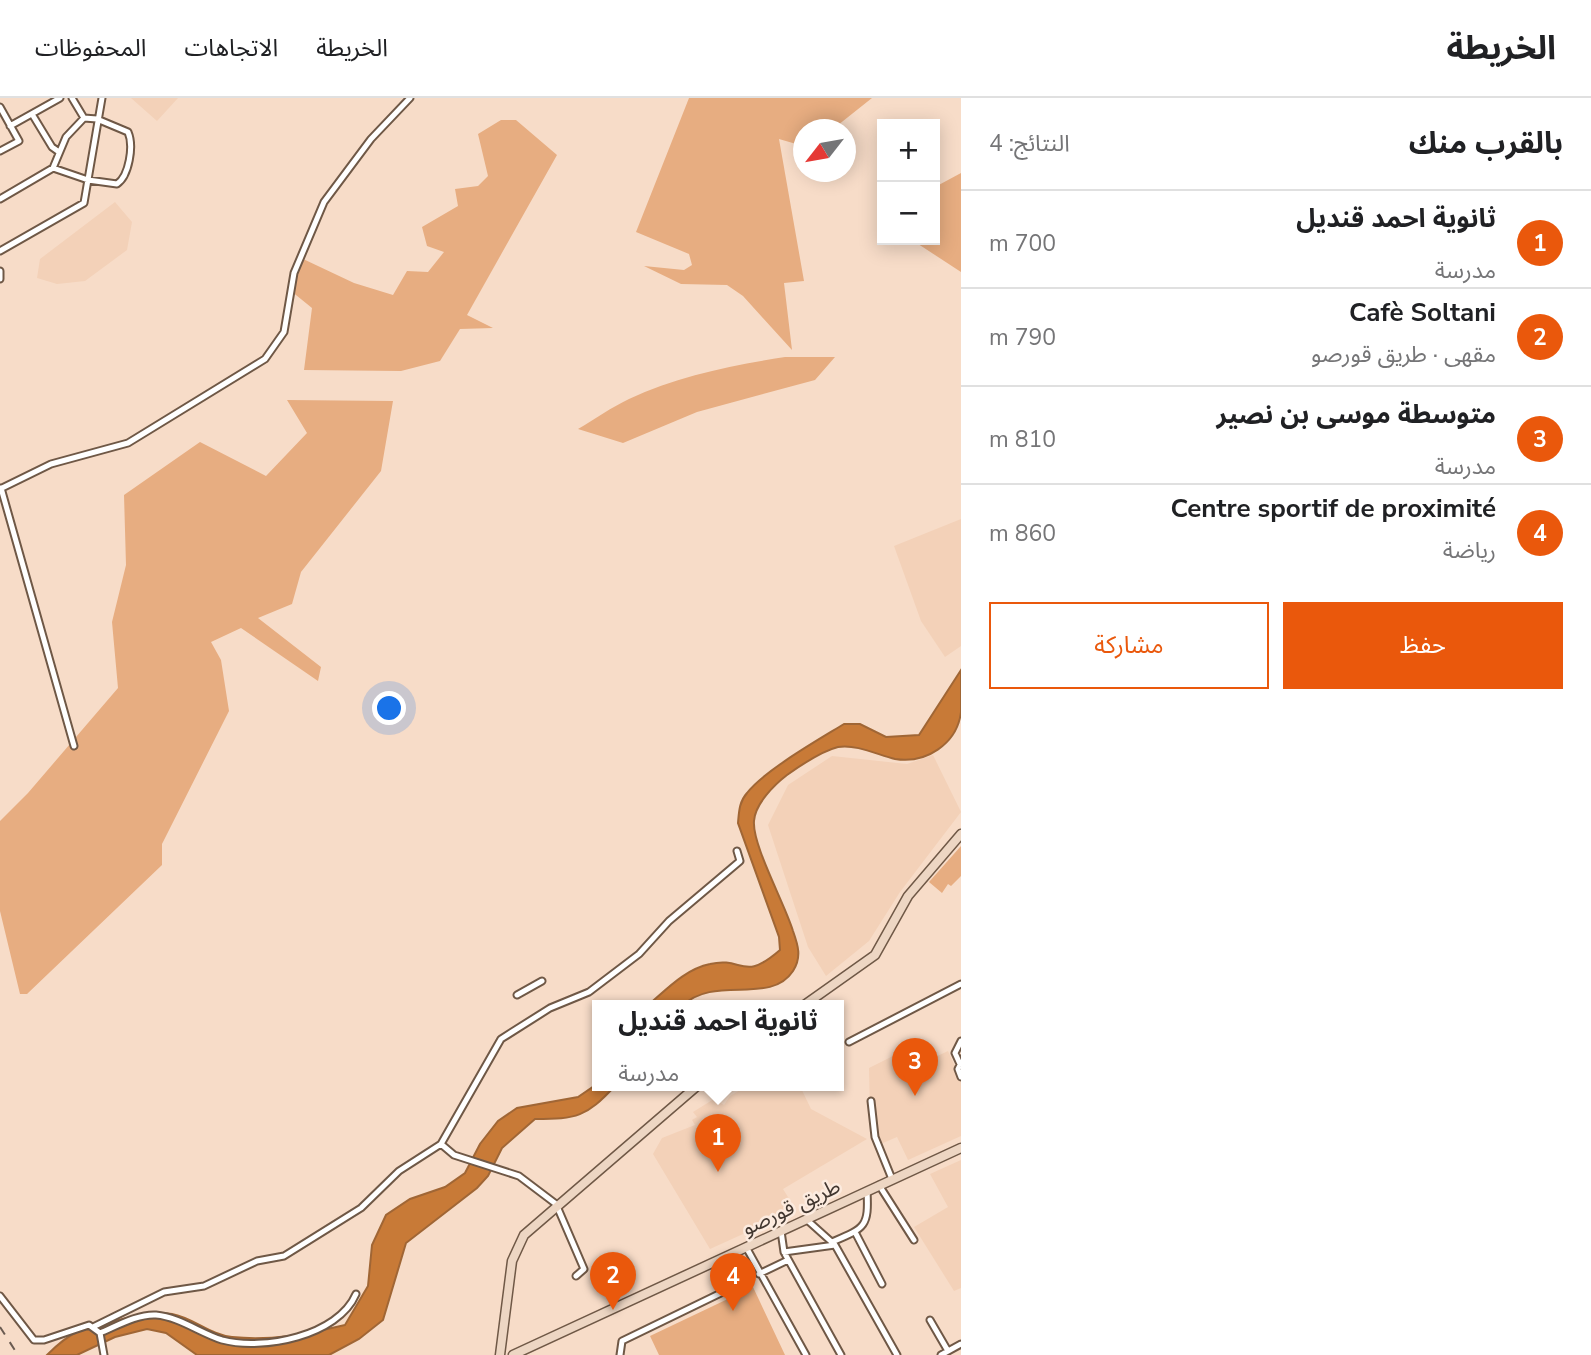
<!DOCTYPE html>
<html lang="ar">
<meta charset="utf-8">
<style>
:root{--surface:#fff;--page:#f2f2f2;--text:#202124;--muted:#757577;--line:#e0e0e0;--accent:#ea580c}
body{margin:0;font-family:"Nunito Sans","Noto Sans Arabic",sans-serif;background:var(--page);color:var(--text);direction:rtl}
.controls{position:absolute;right:21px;top:21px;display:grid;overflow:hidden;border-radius:0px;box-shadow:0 4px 18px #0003}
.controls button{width:63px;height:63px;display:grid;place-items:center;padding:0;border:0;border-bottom:2px solid var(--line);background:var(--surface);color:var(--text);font:35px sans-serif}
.compass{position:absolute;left:793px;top:21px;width:63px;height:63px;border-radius:50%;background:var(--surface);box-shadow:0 4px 18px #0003;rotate:239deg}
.you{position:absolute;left:390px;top:611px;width:24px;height:24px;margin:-18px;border:5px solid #fff;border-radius:50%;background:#1a73e8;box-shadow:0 0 0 10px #1a73e833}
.badge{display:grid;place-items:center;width:46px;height:46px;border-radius:50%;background:var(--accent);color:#fff;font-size:23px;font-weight:700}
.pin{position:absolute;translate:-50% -58px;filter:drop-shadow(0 2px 4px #0008)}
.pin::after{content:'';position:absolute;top:37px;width:24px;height:21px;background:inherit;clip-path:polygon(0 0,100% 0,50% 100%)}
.popup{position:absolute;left:592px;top:902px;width:252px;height:91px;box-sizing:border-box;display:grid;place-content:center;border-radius:0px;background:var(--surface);filter:drop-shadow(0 2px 5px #0005);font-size:23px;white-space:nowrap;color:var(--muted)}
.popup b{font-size:26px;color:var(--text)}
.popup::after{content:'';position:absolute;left:50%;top:100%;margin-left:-14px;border:14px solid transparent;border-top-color:var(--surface)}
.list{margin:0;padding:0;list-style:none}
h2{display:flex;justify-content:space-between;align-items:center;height:91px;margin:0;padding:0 28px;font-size:30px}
h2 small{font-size:23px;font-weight:400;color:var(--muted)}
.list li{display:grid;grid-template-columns:46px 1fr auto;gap:21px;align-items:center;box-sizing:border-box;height:98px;padding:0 28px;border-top:2px solid var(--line)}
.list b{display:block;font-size:26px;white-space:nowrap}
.list p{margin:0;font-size:23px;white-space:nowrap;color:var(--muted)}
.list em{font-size:23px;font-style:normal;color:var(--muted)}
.actions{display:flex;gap:14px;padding:21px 28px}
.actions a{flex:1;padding:16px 0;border:2px solid var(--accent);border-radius:0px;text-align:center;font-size:24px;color:var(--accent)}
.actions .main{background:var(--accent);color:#fff}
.map{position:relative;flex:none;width:961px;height:1257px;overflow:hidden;direction:ltr}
header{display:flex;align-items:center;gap:42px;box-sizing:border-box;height:98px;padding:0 35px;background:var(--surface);border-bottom:2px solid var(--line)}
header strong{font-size:33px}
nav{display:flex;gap:38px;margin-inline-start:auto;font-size:24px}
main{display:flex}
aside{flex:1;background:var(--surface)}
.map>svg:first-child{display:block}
.built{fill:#f3d1b8}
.green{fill:#e7ad81}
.water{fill:#c87a37;stroke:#a06635;stroke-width:2}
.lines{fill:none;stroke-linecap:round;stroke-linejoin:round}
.minor-casing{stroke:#6f5846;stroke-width:9}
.secondary-casing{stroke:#6f5846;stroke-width:11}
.minor{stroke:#fff;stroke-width:5}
.secondary{stroke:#edd6c3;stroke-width:8}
.rail{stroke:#6a5b51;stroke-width:2;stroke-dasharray:9 9;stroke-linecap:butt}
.labels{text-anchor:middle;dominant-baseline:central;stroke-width:5;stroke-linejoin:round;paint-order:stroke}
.street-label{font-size:21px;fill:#41362f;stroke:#fcebdf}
</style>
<header>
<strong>الخريطة</strong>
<nav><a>الخريطة</a><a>الاتجاهات</a><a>المحفوظات</a></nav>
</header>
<main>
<aside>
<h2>بالقرب منك<small>النتائج: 4</small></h2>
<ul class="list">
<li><span class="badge">1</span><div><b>ثانوية احمد قنديل</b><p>مدرسة</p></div><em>700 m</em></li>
<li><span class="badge">2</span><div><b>Cafè Soltani</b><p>مقهى · طريق قورصو</p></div><em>790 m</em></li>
<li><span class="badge">3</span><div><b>متوسطة موسى بن نصير</b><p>مدرسة</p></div><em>810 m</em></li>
<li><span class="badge">4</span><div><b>Centre sportif de proximité</b><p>رياضة</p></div><em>860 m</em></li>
</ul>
<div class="actions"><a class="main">حفظ</a><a>مشاركة</a></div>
</aside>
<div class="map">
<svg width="961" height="1257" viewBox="0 0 961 1257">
<rect width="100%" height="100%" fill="#f7dcc8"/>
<path class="built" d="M 131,0 L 178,0 L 157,23 Z
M 115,104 L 132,124 L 127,152 L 85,183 L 57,186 L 37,180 L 40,161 Z
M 961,421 L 961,548 L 945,559 L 921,523 L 894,448 Z
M 832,658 L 907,666 L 933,657 L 961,714 L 900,794 L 869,843 L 826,878 L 808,849 L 768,727 L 788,687 Z
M 907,951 L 916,968 L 948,953 L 961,982 L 961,1038 L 908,1062 L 897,1039 L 876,1048 L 870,1014 L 869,970 Z
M 747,988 L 800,988 L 811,1011 L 867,1041 L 783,1091 L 796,1112 L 710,1151 L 653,1056 L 662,1040 L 695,1027 L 692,1022 L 697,1019 L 693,1014 L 714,1001 L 724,1007 L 730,998 Z
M 961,1062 L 961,1190 L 954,1193 L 914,1129 L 948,1109 L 930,1076 Z"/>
<path class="green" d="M 689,0 L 872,0 L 833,31 L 804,32 L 803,48 L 779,41 L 804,183 L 784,185 L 792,252 L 743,198 L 727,187 L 681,186 L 644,168 L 684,172 L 692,167 L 689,156 L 636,134 Z
M 501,22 L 516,22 L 557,57 L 467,217 L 493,230 L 460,231 L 440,263 L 401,273 L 304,272 L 312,210 L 291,193 L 301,160 L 354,185 L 393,197 L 407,173 L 428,174 L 444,154 L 427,148 L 422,129 L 458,108 L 455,91 L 478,88 L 488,78 L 478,36 Z
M 961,75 L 961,174 L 912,142 L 935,142 L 935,89 Z
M 785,259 L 835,259 L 815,282 L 697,314 L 623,345 L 578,331 C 595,321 612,309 629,301 C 677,278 733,267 785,259 Z
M 287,302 L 393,303 L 381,373 L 301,474 L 292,506 L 258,520 L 321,569 L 318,583 L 241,530 L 211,544 L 221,562 L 229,613 L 162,746 L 162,767 L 27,896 L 20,896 L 0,813 L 0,723 L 28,695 L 118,590 L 112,524 L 126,467 L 124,397 L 200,344 L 266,378 L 307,335 Z
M 961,748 L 961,778 L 951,788 L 948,786 L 942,795 L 929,784 Z
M 753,1189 L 785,1257 L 659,1257 L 650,1238 Z"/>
<path class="water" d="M 961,572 C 961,585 961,601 961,614 C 957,646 926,666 895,661 C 878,657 857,646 838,649 C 822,653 801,667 787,677 C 774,687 755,706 754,723 C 752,747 785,806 793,833 C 798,847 802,859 793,873 C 770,908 715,876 682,908 L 647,908 C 666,892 685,871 710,866 C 744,858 742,885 780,852 L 779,839 L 738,725 C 739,714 739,704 747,695 C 765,672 818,642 844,626 L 860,626 L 886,639 L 919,637 Z
M 597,986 L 615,988 C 586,1019 577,1021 535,1021 L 502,1050 L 488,1078 L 477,1090 L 406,1145 L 383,1222 L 359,1241 L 329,1257 L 197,1257 L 166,1235 L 147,1231 L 115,1239 L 77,1257 L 47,1257 C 56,1248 66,1239 77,1234 C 100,1226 149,1212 172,1216 C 194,1220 210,1237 232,1239 C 272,1243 307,1236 345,1227 L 368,1188 L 372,1147 L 386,1117 L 410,1101 L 445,1089 L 465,1075 L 480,1046 L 498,1023 L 517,1010 L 578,999 Z"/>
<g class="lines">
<g class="minor-casing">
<path id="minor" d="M 0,9 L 19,43 L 0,53
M 32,16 L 52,49 L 59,54
M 10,28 L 60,0
M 53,70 L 88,82 L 117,86 C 129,78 134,48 128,34 L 97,21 L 84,20 L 72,0
M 0,101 L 53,70 L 66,39 L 84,20
M 0,153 L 84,105 L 102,0
M 0,173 L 0,181
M 1,390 L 74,648
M 0,391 L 51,366 L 128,345 L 265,261 L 284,234 L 294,175 L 324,104 L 371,41 L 410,0
M 517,897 L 542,883
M 849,944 L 961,886
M 961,965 L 958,971 L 961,979
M 960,966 L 955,955 L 961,943
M 871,1003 L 875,1039 L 892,1081
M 441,1046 L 454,1057 L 519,1078 L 556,1106 L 584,1171 L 576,1178
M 879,1087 L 914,1142
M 806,1121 L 835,1147 L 897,1257
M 781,1133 L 784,1154 L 841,1257
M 855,1134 L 882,1186
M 832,1144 C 865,1130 869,1129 867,1093
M 746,1149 L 806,1257
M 784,1154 L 835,1147
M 759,1176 L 788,1162
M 0,1198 L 34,1242 L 44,1242 L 89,1227 L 100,1235 L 104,1257
M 930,1222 L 948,1253
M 93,1229 L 164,1194 L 204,1188 L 257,1163 L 284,1158 L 361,1110 L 399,1073 L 441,1046 L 501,941 L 550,910 L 589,894 L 639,856 L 669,823 L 740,763 L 737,753
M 100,1235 C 117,1228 137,1216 156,1217 C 179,1219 200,1235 222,1242 C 263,1253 338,1238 356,1196
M 620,1257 L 622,1243 L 723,1194 L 725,1187 L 718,1162
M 941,1257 L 961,1246"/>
</g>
<g class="secondary-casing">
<path id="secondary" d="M 803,908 L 875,857 L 908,798 L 961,736
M 500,1257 L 512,1163 L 524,1137 L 697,988
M 513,1257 L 961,1050"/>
</g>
<use href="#minor" class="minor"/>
<use href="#secondary" class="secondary"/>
<path class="rail" d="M 0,1229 L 18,1257"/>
</g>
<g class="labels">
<g class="street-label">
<text transform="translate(791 1109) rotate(-25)">طريق قورصو</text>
</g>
</g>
</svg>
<div class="controls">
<button>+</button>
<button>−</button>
</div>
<svg class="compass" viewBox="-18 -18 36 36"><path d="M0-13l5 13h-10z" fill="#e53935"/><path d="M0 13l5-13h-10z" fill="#757577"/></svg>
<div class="you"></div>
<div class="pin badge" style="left:718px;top:1074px">1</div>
<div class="popup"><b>ثانوية احمد قنديل</b>مدرسة</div>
<div class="pin badge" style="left:613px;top:1212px">2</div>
<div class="pin badge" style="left:915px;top:998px">3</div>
<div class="pin badge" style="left:733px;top:1213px">4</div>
</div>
</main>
